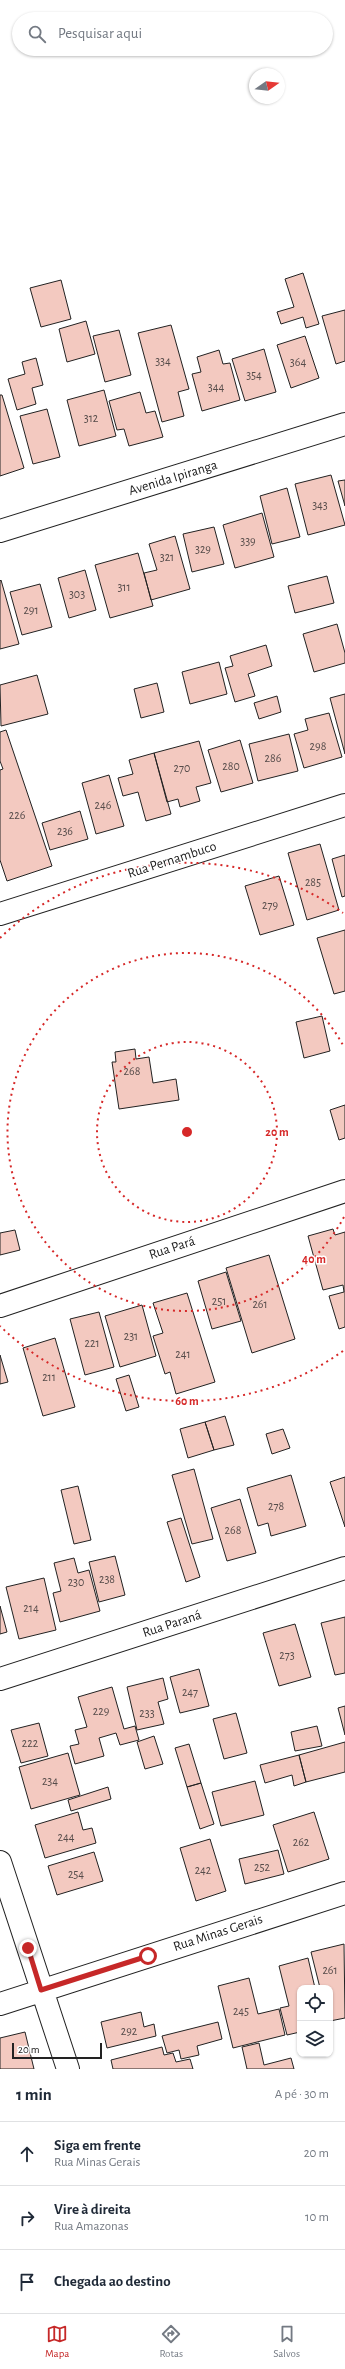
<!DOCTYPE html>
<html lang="pt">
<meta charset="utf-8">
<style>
:root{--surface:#fff;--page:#f2f2f3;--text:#1f2937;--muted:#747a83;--line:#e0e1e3;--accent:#c62828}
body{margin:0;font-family:"Alegreya Sans",sans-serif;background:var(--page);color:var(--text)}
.controls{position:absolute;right:12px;bottom:12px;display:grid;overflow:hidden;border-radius:8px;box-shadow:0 1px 3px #0004}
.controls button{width:36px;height:36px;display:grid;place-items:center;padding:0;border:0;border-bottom:1px solid var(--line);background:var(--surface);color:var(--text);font:20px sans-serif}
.compass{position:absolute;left:249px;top:68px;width:36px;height:36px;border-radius:50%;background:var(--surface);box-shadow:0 1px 3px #0004;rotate:76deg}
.scale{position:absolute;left:12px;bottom:10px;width:90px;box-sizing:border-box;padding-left:4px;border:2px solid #222;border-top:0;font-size:11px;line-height:14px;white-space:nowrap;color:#222;-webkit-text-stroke:3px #fff;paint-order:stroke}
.stop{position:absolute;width:12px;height:12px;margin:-9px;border:3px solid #c62828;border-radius:50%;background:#fff}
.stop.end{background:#c62828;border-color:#fff;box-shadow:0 1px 4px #0008}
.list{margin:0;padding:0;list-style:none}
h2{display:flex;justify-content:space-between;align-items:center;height:52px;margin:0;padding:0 16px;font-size:17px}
h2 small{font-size:13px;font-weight:400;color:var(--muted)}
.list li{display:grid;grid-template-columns:26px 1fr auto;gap:12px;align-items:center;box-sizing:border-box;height:64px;padding:0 16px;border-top:1px solid var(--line)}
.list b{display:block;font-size:15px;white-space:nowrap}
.list p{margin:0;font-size:13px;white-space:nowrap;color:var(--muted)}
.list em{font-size:13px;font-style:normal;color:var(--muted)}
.icon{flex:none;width:22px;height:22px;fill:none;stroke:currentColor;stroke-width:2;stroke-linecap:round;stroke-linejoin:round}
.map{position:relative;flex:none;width:345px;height:2069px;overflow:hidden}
.search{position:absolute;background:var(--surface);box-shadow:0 1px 3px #0004;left:12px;right:12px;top:12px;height:44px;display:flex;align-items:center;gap:10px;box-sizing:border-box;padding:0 14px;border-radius:22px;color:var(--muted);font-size:15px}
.sheet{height:244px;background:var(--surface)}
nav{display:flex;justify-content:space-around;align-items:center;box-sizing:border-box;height:56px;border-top:1px solid var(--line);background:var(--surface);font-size:11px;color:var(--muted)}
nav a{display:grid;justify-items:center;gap:2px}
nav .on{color:var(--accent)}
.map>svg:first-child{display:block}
.building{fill:#f3c9c0;stroke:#222}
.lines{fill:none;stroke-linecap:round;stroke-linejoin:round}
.minor-casing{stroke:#222;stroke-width:24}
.minor{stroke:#fff;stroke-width:22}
.route{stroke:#c62828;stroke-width:5}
.ring{fill:none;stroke:#d62828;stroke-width:2;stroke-dasharray:2 4}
.labels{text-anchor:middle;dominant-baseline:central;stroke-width:3;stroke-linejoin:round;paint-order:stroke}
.number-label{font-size:12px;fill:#564c4a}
.street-label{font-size:14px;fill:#222;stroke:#fff}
.centre{fill:#d62828;stroke:#fff;stroke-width:2}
.ring-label{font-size:12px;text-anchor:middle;font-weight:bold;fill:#d62828;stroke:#fff;stroke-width:3;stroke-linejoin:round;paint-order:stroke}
</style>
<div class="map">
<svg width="345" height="2069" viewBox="0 0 345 2069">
<rect width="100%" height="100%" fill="#fff"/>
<path class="building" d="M 303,273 L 319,324 L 306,328 L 303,317 L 281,324 L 277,312 L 294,307 L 285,279 Z
M 61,280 L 71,319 L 41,327 L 30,288 Z
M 345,310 L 345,361 L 336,364 L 322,316 Z
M 86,321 L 95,354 L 67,362 L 59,329 Z
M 171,325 L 189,389 L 178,392 L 184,416 L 162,422 L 138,333 Z
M 119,330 L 131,375 L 105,382 L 93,336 Z
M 305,336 L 319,378 L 291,388 L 277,345 Z
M 264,349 L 276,392 L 245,401 L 232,359 Z
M 219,350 L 223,364 L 230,363 L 240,400 L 202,411 L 192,374 L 201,372 L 197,357 Z
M 36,358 L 43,385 L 32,388 L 36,404 L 17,410 L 8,379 L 25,374 L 22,362 Z
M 104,390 L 116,436 L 79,446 L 67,400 Z
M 140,392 L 146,413 L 155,411 L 163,437 L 129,446 L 124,429 L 117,430 L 109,401 Z
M 0,395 L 2,395 L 24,468 L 0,476 Z
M 47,409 L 60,457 L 33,464 L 20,416 Z
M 331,475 L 345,525 L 308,535 L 295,484 Z
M 345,480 L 345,506 L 338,481 Z
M 287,488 L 300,537 L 272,544 L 260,496 Z
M 262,513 L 274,557 L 235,568 L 223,525 Z
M 214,527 L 224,564 L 192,572 L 183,534 Z
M 175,536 L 190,589 L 151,600 L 144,573 L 157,570 L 149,544 Z
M 138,553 L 153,606 L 110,618 L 95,565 Z
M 85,570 L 96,610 L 69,618 L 58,578 Z
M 327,576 L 334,603 L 295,613 L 288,586 Z
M 1,580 L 19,644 L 0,649 L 0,581 Z
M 40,584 L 52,627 L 22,635 L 10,592 Z
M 337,624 L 345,653 L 345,663 L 314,672 L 303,634 Z
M 266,645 L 272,666 L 248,674 L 255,696 L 235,702 L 225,668 L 233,666 L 230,656 Z
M 219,662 L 227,694 L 190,704 L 182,672 Z
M 37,675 L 48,714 L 1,726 L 0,685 Z
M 157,683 L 164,712 L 141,718 L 134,689 Z
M 345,694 L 345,754 L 330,698 Z
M 277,696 L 281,712 L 259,719 L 254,703 Z
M 329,713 L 342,757 L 304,768 L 294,734 L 308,730 L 305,719 Z
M 6,730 L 52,866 L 7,881 L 0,860 L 0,770 L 3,769 L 0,761 L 0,732 Z
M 289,734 L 298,771 L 258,781 L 249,744 Z
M 240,740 L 253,783 L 221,792 L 208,750 Z
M 199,741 L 211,783 L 196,787 L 200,801 L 180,807 L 178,799 L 167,802 L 154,753 Z
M 154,753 L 171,814 L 146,821 L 138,792 L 123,796 L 118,778 L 133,774 L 129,760 Z
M 109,775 L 124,826 L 96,834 L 82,783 Z
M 80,811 L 88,839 L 50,850 L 42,823 Z
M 320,844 L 339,910 L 307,920 L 288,853 Z
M 345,855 L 345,896 L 342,897 L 332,859 Z
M 279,876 L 294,925 L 260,935 L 245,886 Z
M 345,930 L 345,991 L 334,994 L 317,938 Z
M 322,1016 L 330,1051 L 304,1058 L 296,1022 Z
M 135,1049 L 136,1059 L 149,1057 L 153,1083 L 176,1079 L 179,1100 L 119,1109 L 112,1062 L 116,1062 L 115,1052 Z
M 345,1105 L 345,1138 L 339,1140 L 330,1110 Z
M 333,1229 L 335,1235 L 345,1232 L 345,1327 L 339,1329 L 329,1296 L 344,1292 L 343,1285 L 323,1290 L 308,1236 Z
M 15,1230 L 20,1250 L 0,1255 L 0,1233 Z
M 269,1255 L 295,1339 L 252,1353 L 226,1268 Z
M 226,1272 L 241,1321 L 212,1329 L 198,1281 Z
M 187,1293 L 215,1382 L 176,1394 L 170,1372 L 165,1374 L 153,1336 L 163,1333 L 153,1303 Z
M 142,1305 L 156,1356 L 120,1367 L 105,1316 Z
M 99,1312 L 114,1367 L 85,1375 L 70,1319 Z
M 55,1338 L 75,1407 L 43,1416 L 23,1348 Z
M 0,1355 L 8,1382 L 0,1384 Z
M 129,1375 L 139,1407 L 126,1411 L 116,1379 Z
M 225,1416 L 234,1445 L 214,1450 L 205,1422 Z
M 205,1422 L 214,1450 L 188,1458 L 180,1429 Z
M 283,1429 L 290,1448 L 272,1454 L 266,1434 Z
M 194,1469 L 213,1539 L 192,1544 L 172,1475 Z
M 291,1475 L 306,1526 L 271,1536 L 268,1523 L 258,1526 L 247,1488 Z
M 345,1477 L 345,1527 L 330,1482 Z
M 78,1486 L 91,1540 L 74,1544 L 61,1490 Z
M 240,1499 L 256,1553 L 227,1561 L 211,1508 Z
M 181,1518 L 200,1577 L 186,1582 L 167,1522 Z
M 115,1556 L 125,1595 L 99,1602 L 89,1562 Z
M 74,1558 L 78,1573 L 89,1570 L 100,1611 L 60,1622 L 53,1593 L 61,1591 L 54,1563 Z
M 44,1578 L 56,1630 L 19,1639 L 6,1587 Z
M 0,1606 L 7,1632 L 0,1634 Z
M 345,1617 L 345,1673 L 335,1675 L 321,1623 Z
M 295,1624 L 311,1677 L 279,1686 L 263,1633 Z
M 199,1669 L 209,1706 L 180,1713 L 170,1677 Z
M 163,1678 L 168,1699 L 158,1702 L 164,1724 L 137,1730 L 127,1687 Z
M 112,1687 L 124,1729 L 135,1726 L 139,1740 L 120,1745 L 116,1733 L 99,1738 L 104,1756 L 75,1764 L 70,1746 L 79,1744 L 75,1730 L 87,1727 L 78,1697 Z
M 345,1706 L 345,1735 L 338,1708 Z
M 236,1713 L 247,1753 L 224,1759 L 213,1719 Z
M 39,1723 L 48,1756 L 21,1763 L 11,1730 Z
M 317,1726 L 322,1746 L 295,1751 L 291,1732 Z
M 154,1736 L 163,1764 L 145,1769 L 137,1742 Z
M 345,1742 L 345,1772 L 306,1782 L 299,1755 Z
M 189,1744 L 201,1783 L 187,1787 L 175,1748 Z
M 68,1753 L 80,1795 L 31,1809 L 19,1767 Z
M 299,1755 L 306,1782 L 294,1786 L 292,1775 L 265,1783 L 260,1765 Z
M 255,1781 L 264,1815 L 221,1826 L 212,1792 Z
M 201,1783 L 214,1824 L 200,1829 L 187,1787 Z
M 108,1787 L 111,1799 L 71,1811 L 68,1800 Z
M 78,1812 L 83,1830 L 92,1828 L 96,1843 L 45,1858 L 35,1825 Z
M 314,1812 L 329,1859 L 288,1872 L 273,1825 Z
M 210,1839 L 226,1891 L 196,1901 L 180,1848 Z
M 278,1850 L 284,1874 L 245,1884 L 239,1859 Z
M 94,1852 L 103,1881 L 57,1895 L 48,1866 Z
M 344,1944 L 345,2018 L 330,2021 L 330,1988 L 320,1988 L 311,1952 Z
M 308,1958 L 315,1988 L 300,1988 L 300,2032 L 287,2035 L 280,2008 L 289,2006 L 279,1966 Z
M 249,1978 L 258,2014 L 279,2009 L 285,2035 L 233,2048 L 218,1986 Z
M 141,2012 L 144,2027 L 154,2024 L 156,2036 L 107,2048 L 101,2022 Z
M 218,2022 L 222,2039 L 197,2046 L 199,2055 L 181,2059 L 179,2050 L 167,2053 L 162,2036 Z
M 25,2032 L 34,2069 L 0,2069 L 0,2038 Z
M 259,2043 L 264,2065 L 291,2058 L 294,2069 L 247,2069 L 242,2047 Z
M 162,2047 L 164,2055 L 173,2053 L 176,2062 L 190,2059 L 193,2069 L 113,2069 L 111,2060 Z"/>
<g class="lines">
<g class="minor-casing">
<path id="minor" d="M 0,531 L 345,424
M 0,914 L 345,805
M 0,1306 L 345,1191
M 0,1679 L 345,1568
M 0,1862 L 68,2069
M 0,2004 L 345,1893"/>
</g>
<use href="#minor" class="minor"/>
</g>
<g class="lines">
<path class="route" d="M 28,1948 L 41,1990 L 148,1956"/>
</g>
<g class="ring">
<circle cx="187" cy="1132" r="90"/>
<path d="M344 1217A179 179 0 1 1 344 1047"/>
<path d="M343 1351A269 269 0 0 1 0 1326M0 938A269 269 0 0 1 343 913"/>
</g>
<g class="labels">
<g class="number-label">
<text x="163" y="361">334</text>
<text x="298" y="362">364</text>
<text x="254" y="375">354</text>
<text x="216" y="387">344</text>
<text x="91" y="418">312</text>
<text x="320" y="505">343</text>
<text x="248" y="541">339</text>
<text x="203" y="549">329</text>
<text x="167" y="557">321</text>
<text x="124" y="587">311</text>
<text x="77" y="594">303</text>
<text x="31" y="610">291</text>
<text x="318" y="746">298</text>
<text x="273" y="758">286</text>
<text x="231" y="766">280</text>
<text x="182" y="768">270</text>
<text x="103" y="805">246</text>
<text x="17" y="815">226</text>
<text x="65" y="831">236</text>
<text x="313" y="882">285</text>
<text x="270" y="905">279</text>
<text x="132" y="1071">268</text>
<text x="219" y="1301">251</text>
<text x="260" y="1304">261</text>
<text x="131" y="1336">231</text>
<text x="92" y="1343">221</text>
<text x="183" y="1354">241</text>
<text x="49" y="1377">211</text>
<text x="276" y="1506">278</text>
<text x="233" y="1530">268</text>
<text x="107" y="1579">238</text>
<text x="76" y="1582">230</text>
<text x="31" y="1608">214</text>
<text x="287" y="1655">273</text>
<text x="190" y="1692">247</text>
<text x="101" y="1711">229</text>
<text x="147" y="1713">233</text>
<text x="30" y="1743">222</text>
<text x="50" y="1781">234</text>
<text x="66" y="1837">244</text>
<text x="301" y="1842">262</text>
<text x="262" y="1867">252</text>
<text x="203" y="1870">242</text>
<text x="76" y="1874">254</text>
<text x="330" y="1970">261</text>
<text x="241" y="2011">245</text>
<text x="129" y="2031">292</text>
</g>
<g class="street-label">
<text transform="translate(173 478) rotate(-17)">Avenida Ipiranga</text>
<text transform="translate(172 860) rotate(-18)">Rua Pernambuco</text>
<text transform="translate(172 1248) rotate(-18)">Rua Pará</text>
<text transform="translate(172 1624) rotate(-18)">Rua Paraná</text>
<text transform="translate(218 1933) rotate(-18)">Rua Minas Gerais</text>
</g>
</g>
<circle cx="187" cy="1132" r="6" class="centre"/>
<g class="ring-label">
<text x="277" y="1136">20 m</text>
<text x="314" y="1263">40 m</text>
<text x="187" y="1405">60 m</text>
</g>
</svg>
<div class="controls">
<button><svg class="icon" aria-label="locate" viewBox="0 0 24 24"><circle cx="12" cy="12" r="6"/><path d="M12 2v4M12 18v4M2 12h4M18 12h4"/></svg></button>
<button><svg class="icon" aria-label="layers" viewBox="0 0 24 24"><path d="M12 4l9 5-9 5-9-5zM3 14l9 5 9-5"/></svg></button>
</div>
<svg class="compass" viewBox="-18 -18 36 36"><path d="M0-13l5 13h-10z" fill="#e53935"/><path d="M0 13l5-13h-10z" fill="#747a83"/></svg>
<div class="scale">20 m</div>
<div class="stop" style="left:148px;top:1956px"></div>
<div class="stop end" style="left:28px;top:1948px"></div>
<div class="search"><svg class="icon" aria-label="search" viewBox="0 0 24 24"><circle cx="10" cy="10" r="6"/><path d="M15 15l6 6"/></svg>Pesquisar aqui</div>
</div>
<section class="sheet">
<h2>1 min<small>A pé · 30 m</small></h2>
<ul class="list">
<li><svg class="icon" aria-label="ahead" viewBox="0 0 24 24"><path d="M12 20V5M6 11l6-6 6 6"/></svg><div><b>Siga em frente</b><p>Rua Minas Gerais</p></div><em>20 m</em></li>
<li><svg class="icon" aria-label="right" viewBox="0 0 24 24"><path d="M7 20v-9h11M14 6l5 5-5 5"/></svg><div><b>Vire à direita</b><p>Rua Amazonas</p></div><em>10 m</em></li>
<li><svg class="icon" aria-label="arrive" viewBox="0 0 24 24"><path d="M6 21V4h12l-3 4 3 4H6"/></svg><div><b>Chegada ao destino</b></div></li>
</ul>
</section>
<nav>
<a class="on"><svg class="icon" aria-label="map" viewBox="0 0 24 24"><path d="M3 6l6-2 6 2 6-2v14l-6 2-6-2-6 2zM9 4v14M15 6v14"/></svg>Mapa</a>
<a><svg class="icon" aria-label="directions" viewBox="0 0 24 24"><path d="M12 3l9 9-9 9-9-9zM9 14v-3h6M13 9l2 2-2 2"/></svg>Rotas</a>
<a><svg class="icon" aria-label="saved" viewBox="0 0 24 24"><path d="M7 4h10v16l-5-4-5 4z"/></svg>Salvos</a>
</nav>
